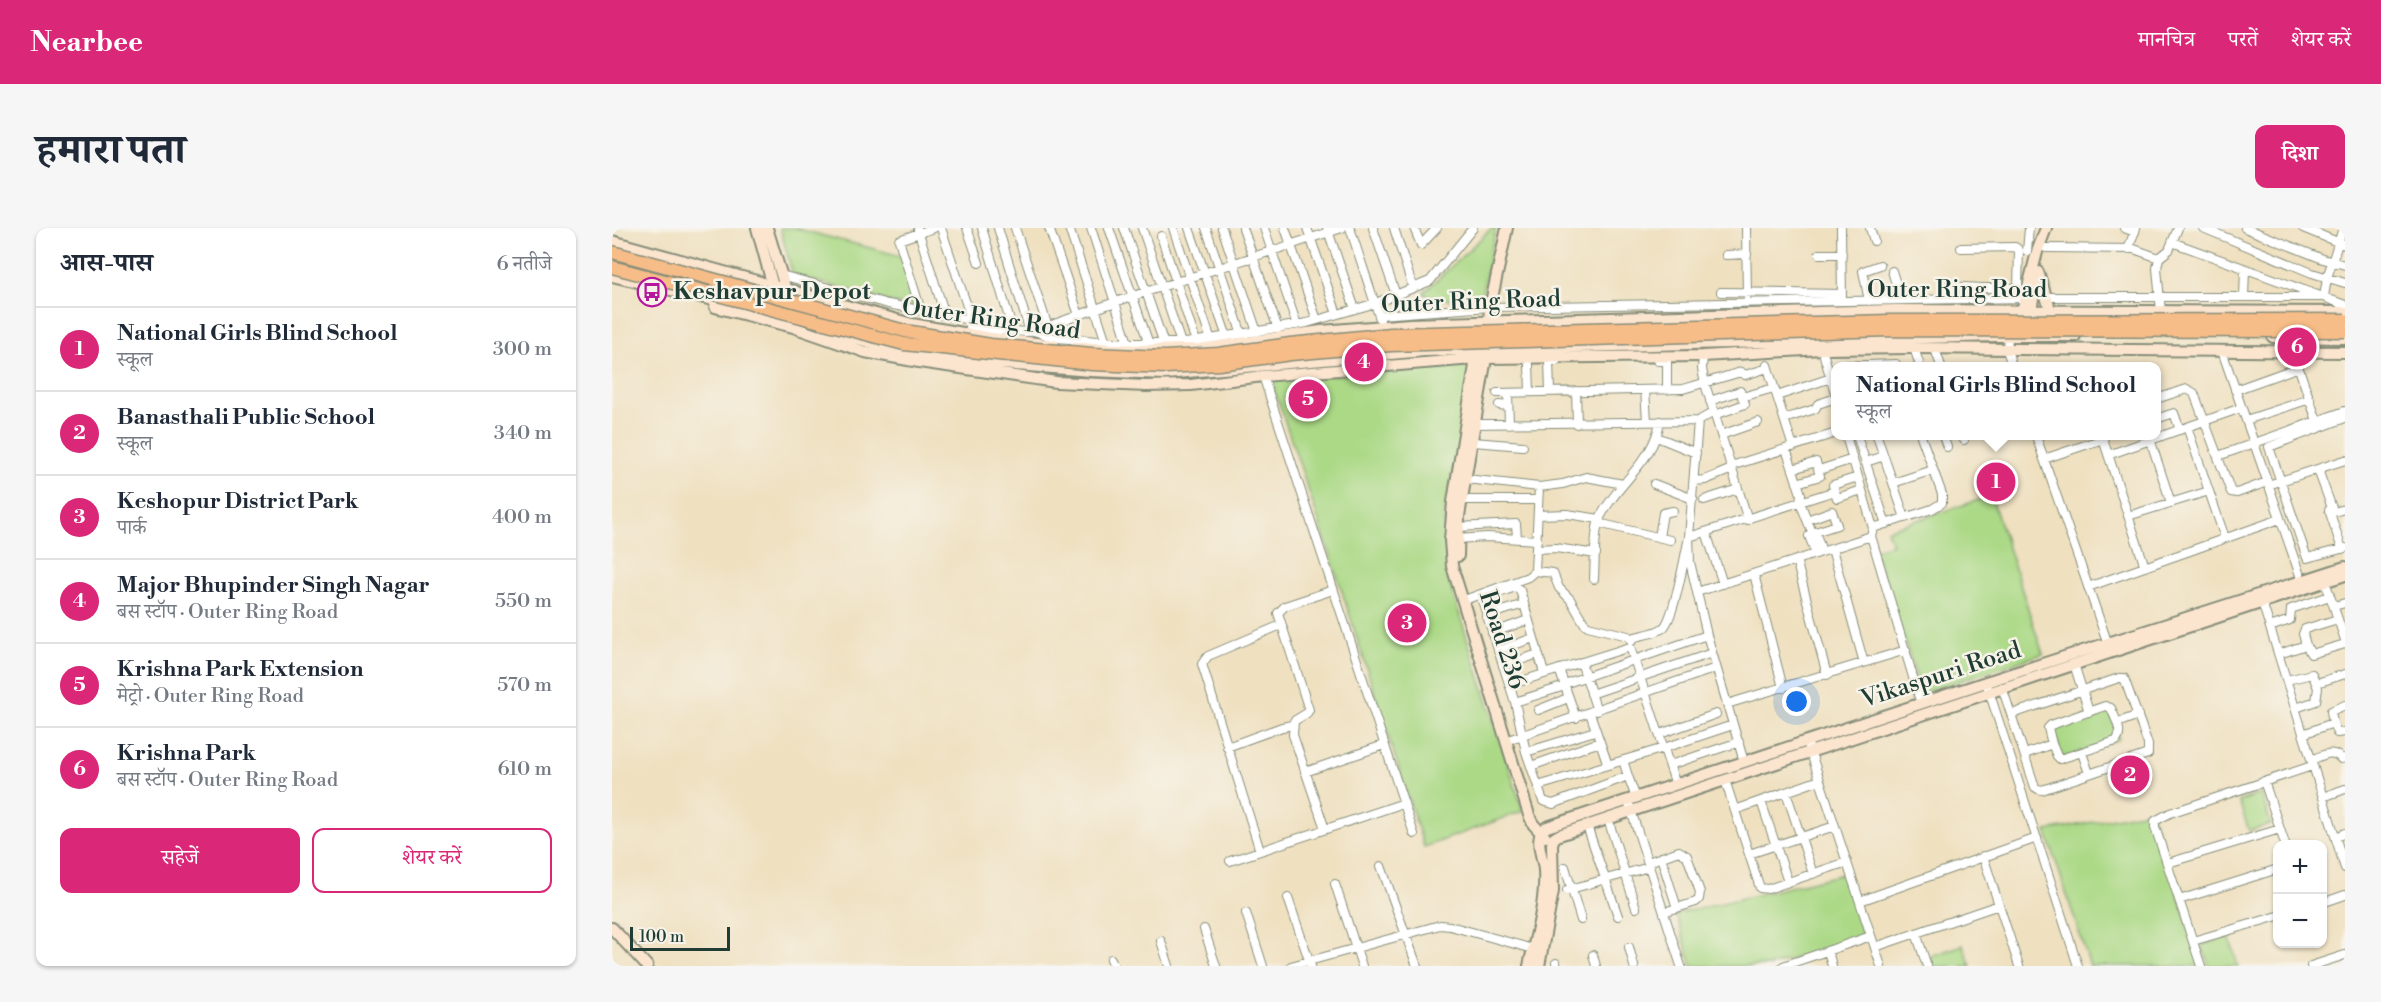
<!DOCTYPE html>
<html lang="hi">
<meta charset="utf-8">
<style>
:root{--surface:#fff;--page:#f6f6f7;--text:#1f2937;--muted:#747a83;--line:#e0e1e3;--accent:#db2777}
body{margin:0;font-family:"Libre Bodoni","Noto Serif Devanagari",serif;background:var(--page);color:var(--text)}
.controls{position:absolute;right:18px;bottom:18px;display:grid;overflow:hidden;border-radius:12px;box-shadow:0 2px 4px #0004}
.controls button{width:54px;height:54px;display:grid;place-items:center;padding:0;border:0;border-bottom:2px solid var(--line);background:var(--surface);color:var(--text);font:30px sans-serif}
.scale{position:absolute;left:18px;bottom:15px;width:100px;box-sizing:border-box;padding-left:6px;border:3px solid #1f3d34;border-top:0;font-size:16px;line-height:21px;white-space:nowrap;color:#1f3d34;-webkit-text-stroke:4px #f7f3e8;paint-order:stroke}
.you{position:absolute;left:1185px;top:474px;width:21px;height:21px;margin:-15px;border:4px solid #fff;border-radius:50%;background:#1a73e8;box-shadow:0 0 0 9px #1a73e833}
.badge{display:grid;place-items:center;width:39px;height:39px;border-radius:50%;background:var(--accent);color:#fff;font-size:20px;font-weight:700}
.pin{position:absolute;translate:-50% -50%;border:3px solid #fff;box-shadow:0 2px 6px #0006}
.popup{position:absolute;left:1219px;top:134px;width:330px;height:78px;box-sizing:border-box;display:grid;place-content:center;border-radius:12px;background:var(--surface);filter:drop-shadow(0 2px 4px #0005);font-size:20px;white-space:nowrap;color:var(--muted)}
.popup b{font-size:22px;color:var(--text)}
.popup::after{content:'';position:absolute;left:50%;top:100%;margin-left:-12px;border:12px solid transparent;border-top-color:var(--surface)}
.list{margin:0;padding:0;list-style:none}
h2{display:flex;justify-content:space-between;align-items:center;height:78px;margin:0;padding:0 24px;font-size:26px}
h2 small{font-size:20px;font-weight:400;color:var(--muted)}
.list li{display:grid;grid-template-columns:39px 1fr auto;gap:18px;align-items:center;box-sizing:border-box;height:84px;padding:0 24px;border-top:2px solid var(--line)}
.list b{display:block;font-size:22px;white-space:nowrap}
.list p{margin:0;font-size:20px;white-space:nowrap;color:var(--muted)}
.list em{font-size:20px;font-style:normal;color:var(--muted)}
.actions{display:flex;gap:12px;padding:18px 24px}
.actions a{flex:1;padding:14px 0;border:2px solid var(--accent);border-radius:12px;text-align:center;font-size:21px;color:var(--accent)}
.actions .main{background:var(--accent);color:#fff}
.map{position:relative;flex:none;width:1733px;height:738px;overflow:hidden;border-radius:12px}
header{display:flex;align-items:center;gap:36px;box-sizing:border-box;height:84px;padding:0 30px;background:var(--accent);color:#fff}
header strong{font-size:28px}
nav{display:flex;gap:33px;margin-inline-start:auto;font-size:21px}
.intro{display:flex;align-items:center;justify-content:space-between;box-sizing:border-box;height:144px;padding:0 36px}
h1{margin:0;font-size:42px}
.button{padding:15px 27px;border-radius:12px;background:var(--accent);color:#fff;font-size:21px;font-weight:700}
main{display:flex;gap:36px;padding:0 36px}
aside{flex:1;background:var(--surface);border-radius:12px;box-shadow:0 2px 4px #0004}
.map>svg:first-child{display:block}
.green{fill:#abd986;stroke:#658b5d;stroke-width:1.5}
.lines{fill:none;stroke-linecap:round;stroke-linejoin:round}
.street-casing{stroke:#878e7a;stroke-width:10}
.secondary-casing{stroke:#878e7a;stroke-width:14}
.street{stroke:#fff;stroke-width:8}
.secondary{stroke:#fce5cf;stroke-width:10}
.primary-bridge-casing{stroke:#878e7a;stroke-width:15;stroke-linecap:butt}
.primary-bridge{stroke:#f7bd88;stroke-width:12}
.labels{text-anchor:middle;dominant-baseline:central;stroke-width:5;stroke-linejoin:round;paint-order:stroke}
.street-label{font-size:24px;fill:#1f3d34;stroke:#f7f3e8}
.poi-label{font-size:24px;font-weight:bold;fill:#1f3d34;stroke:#f7f3e8;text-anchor:start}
</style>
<header>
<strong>Nearbee</strong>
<nav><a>मानचित्र</a><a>परतें</a><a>शेयर करें</a></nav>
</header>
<div class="intro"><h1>हमारा पता</h1><a class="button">दिशा</a></div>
<main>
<aside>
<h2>आस-पास<small>6 नतीजे</small></h2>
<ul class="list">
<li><span class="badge">1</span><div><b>National Girls Blind School</b><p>स्कूल</p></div><em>300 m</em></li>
<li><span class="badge">2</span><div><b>Banasthali Public School</b><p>स्कूल</p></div><em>340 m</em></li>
<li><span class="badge">3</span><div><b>Keshopur District Park</b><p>पार्क</p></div><em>400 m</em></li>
<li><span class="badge">4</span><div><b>Major Bhupinder Singh Nagar</b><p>बस स्टॉप · Outer Ring Road</p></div><em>550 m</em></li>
<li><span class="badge">5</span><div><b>Krishna Park Extension</b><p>मेट्रो · Outer Ring Road</p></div><em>570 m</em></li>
<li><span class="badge">6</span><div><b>Krishna Park</b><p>बस स्टॉप · Outer Ring Road</p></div><em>610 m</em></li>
</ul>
<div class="actions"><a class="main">सहेजें</a><a>शेयर करें</a></div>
</aside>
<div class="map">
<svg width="1733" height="738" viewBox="0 0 1733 738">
<rect width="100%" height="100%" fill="#f7f3e8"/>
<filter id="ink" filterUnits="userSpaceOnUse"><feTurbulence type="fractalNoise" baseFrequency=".0167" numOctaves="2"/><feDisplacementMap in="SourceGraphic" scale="12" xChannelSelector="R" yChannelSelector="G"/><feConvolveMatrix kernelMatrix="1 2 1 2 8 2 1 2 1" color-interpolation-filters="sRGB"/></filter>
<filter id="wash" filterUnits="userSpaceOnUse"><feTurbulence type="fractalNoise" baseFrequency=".008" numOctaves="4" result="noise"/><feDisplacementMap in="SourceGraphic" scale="24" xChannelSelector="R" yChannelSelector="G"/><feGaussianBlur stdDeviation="1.35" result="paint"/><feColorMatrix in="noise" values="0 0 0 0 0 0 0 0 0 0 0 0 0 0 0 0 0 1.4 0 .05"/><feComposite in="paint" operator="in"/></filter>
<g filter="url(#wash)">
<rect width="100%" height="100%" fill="#efe0c0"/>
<path class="green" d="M 168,0 L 182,0 L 289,28 L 304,81 L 181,47 Z
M 880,0 L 884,0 L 869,71 L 842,73 L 810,66 Z
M 861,137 L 832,290 L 835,348 L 911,583 L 812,619 L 718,326 L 659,152 Z
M 1379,268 L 1431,426 L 1310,465 L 1262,322 L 1280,316 L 1275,302 Z
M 1497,481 L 1507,511 L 1451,530 L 1440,500 Z
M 1649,566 L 1659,596 L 1637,603 L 1627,573 Z
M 1539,583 L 1589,738 L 1478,738 L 1434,603 Z
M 1232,646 L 1251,709 L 1159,738 L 1080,738 L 1064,686 Z
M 1617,708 L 1626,738 L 1597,738 L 1590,717 Z
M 1351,717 L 1359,738 L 1322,738 L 1319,728 Z"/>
</g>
<g filter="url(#ink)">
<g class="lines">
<g class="street-casing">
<path id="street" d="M 329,0 L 356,81 L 358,96
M 355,0 L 367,35
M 370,0 L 401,103
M 386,0 L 418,104
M 403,0 L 436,99
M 437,0 L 467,87
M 457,0 L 494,114
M 479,0 L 516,115
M 497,0 L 537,116
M 512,0 L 552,116
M 530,0 L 569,115
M 561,0 L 599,112
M 577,0 L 615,109
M 594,0 L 630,107
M 610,0 L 645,104
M 631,0 L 666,101
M 652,0 L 685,97
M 673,0 L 705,92
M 695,0 L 725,86
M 715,0 L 743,81
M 738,0 L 768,91
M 761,0 L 784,67
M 782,0 L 801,60
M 802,0 L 809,17 L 825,0
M 1134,0 L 1135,67
M 1229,0 L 1230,70
M 1258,0 L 1262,13
M 1512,0 L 1523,4
M 1591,0 L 1700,45 L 1733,55
M 1633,0 L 1711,31 L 1733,37
M 1691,0 L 1733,17
M 306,2 L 333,87
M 549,8 L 584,114
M 1560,14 L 1733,77
M 1349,20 L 1403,19 L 1407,22 L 1406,60 L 1369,60
M 1434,20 L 1522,21 L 1547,30
M 1516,21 L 1524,0
M 1415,23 L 1417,0
M 1207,26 L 1230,26
M 1114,27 L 1135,26
M 1547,30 L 1545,40 L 1549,84
M 1547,30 L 1557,22 L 1566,0
M 1280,43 L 1289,72
M 169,47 L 276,76 L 358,92
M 1334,58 L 1369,60 L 1369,63
M 1109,64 L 1230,66
M 1434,69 L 1710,69
M 1632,69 L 1633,41
M 1712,69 L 1715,50 L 1731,0
M 1257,73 L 1251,43 L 1268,37
M 309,83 L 287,12 L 322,0
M 767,87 L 878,79 L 1417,70
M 358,100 L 414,104 L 426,102 L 503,74 L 730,0
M 422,103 L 443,110 L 516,115 L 574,115 L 695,95 L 764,75 L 818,53 L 861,0
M 1396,109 L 1395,122 L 1400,138
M 1302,120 L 1308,138
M 1210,121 L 1224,168
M 1323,121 L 1329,138
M 1610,123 L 1691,356
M 1091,128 L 1090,141 L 1093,156 L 1136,292
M 1046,133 L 1055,133 L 1055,162
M 1685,135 L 1705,193
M 917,137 L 918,164
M 1155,137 L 1181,219
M 1228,138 L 1284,136
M 651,148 L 802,606
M 1033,162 L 1035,193
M 1623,162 L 1687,139
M 964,163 L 965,196
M 938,164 L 937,133 L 944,133
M 885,165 L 1071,161 L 1129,144 L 1133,147 L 1156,140
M 896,165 L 897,196
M 1165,168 L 1219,150
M 1130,169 L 1162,160
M 1544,171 L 1575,161 L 1582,165 L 1619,264 L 1625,265 L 1655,254
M 1098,173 L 1128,163 L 1133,176 L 1103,187
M 887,177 L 896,178
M 1733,190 L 1657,219 L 1695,330 L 1733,320
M 1172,191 L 1203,181 L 1206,176 L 1224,170
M 1544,191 L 1562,185 L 1568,202
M 1634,192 L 1698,171
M 1086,193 L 1077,309 L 1078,334 L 1095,407 L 1132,534
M 860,196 L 1086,193 L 1102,184
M 1575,199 L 1613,310
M 1109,207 L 1146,194
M 1245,208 L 1274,296
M 1265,208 L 1293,290
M 1331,208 L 1335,219
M 1350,208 L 1352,212
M 1424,208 L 1497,419
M 1490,208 L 1533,339
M 1537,208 L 1559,275
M 1045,209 L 1084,225
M 861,214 L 911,218
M 1496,227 L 1629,180
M 1606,228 L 1733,183
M 1432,231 L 1491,211
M 1254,234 L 1272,228
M 1119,238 L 1224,205
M 1181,241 L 1204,234 L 1208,248 L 1185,255
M 1207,242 L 1241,231
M 1706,242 L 1720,280 L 1717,282 L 1730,321
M 1246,249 L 1221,257 L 1225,270 L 1250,262
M 854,251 L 927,259 L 951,256 L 974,249 L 1011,256
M 1082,253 L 1093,252 L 1120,241
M 1281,255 L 1321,242
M 1042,256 L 1081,271
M 1656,257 L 1733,232
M 850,272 L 926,272
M 1092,272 L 1126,261
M 1718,285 L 1733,281
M 926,287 L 955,286 L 988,291
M 1516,288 L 1597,263
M 1195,292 L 1220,283 L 1225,297 L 1200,305
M 986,295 L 1058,312
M 846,299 L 904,296 L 905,310
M 1261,300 L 1320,281 L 1330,275 L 1330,266 L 1309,208
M 1094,304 L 1111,356
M 1201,307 L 1188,274 L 1223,263
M 1259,308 L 1309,476
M 1047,309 L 1051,285 L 1061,283
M 845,311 L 875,309 L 925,312
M 924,321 L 944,320 L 984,326
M 1220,321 L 1252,435
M 1204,326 L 1197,308 L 1204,306 L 1210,324
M 1184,332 L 1215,447
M 923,343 L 941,345 L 947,360 L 958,371 L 972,395 L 976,398 L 1016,408 L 1020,413
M 1142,346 L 1171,460
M 982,351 C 983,333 982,312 986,295 C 988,288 993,281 997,275 C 1016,247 1043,228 1048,193
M 1713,353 L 1733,412
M 1476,359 L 1668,291
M 889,364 L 904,359 L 908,362 L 932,445
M 1085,364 L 1259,308 L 1261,300 L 1234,208
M 855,371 L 916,349 L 923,343 L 927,259
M 870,372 L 903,474 L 914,524 L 931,573 L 941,576 L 1016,548 L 1011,532
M 1650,374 L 1733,640
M 1722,378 L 1733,375
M 874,388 L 912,376
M 1658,399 L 1678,392 L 1679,381 L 1718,368
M 880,405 L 916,392
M 1020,410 C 1029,407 1043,406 1051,400 C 1062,392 1073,326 1077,309 L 1188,274 L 1189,266 L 1174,221
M 1694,417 L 1699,426 L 1733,416
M 886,423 L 921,410
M 1667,426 L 1694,417 L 1691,406 L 1693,401 L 1726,391
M 969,434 L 985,483
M 1462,436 L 1477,484
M 891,438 L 926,426
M 947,441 L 964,490
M 1675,452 L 1700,446 L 1706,460 L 1704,473 L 1684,480
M 1705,455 L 1733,446
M 952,456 L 1095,407
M 897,457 L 1018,419 L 1064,557
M 1390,459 L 1423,559 L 1426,561 L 1430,562 L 1536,526 L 1536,516 L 1512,450 L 1507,450 L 1400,486
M 1376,460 L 1466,738
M 979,466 L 1100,425
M 903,474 L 953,458
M 1115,476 L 1294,422
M 926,482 L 956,470
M 978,485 L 996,537
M 1505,495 L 1526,487
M 1721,495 L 1719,483 L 1733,477
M 1048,506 L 1104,486
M 1691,506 L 1721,495 L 1725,505 L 1733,504
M 899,511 L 1104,440
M 1195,513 L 1269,738
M 615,519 L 670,499 L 680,497
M 914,524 L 983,503
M 1470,525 L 1477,545
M 1413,526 L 1440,516 L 1445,528 L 1448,531 L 1504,513 C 1512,504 1503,491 1499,480 L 1493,478 L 1439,497 L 1436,500 L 1440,516
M 1699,532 C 1710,528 1721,520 1729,531 L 1733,530
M 1058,537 L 1127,514
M 919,538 L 988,514
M 693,544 L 772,517
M 1016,548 L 1024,570
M 1113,552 L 1148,660 L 1156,661 L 1235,634
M 1652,553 L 1673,616
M 926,558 L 1052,520 L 1121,497
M 1174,564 L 1201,646
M 1711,569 L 1733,561
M 1016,573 L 1069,738
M 1149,573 L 1176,654
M 1123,582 L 1208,552
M 996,591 L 1024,680
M 975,598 L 1006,688
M 713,601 L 681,507 L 682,493 L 695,485 L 697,482 L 666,385 L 673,378 L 721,362
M 1724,609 L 1733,605
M 648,623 L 590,436 L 596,428 L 669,397
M 1137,626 L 1223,598
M 1371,628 L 1407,738
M 1049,629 L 1065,680
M 618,633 L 792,575
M 1036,634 L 1067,623 L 1075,628 L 1088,664 L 1087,671 L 1084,674 L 1052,684
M 1556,635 L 1668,601
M 769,638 L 805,738
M 953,639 L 969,692
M 723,656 L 750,738
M 955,662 L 1037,639
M 676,670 L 699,738
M 1567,672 L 1666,641
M 1248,673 L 1425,610
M 1710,675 L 1733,667
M 634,685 L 651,738
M 592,701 L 604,738
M 1304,705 L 1315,738
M 549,713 L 557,738
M 1581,713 L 1666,688
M 1017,719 L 1022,738
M 1263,719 L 1387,677
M 1216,723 L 1220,738
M 981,727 L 984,738
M 499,731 L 502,738
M 944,735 L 945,738
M 679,738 L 828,697 L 838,698 L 921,721
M 1171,738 L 1259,708
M 1589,738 L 1543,599 L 1543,593 L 1558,585 L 1700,538
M 1699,738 L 1733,727"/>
</g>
<g class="secondary-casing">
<path id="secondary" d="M 145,0 L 160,55
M 155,0 L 173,59
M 0,13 L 300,96 L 379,110 L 442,117
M 1426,44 L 1439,84
M 0,48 L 113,75
M 103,79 L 181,99 L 253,124 L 307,134 L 444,154 L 534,158 L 579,157 L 651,148 L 874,130 L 1091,128 L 1210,121 L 1302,120 L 1733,124
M 1410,83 L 1425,24 L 1434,0
M 1419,83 L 1425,46
M 877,93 L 878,79 L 895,0
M 212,101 L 291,124 L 377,135 L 479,143 L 553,146 L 812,123 L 1385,108 L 1463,108
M 1661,109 L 1733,110
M 463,119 L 527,122 L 587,121 L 709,103 L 798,96 L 1135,86 L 1284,82 L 1733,84
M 865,125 L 841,274 L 838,312 L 840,338 L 917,587 L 921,596 L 933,609
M 846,328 L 847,288 L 875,124
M 0,700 L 35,738
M 917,738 C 924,707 934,674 932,642 C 931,628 920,608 935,599 L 1374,454 L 1733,339
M 927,738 L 941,663 L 940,616 L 942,610 L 947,607 L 1733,347"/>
</g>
<use href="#street" class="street"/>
<use href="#secondary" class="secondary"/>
<g class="primary-bridge-casing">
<path id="primary-bridge" d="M 0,24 L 293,103 L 379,117 L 480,126 L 553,129 L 606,126 L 678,116 L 779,106 L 1278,93 L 1733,92
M 0,39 L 292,116 L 480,136 L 554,139 L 607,136 L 679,126 L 779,117 L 1279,102 L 1733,103"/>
</g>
<use href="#primary-bridge" class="primary-bridge"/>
</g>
</g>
<defs>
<g id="bus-ring" transform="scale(1.5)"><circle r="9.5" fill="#f7f3e8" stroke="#b5179e" stroke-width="1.5"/><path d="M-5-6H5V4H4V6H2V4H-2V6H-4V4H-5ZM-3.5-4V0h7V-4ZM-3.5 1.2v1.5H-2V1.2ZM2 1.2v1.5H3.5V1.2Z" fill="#b5179e"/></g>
</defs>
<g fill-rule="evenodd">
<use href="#bus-ring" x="40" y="64"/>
</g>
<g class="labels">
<g class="street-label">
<text x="1345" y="62">Outer Ring Road</text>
<text transform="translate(859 74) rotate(-2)">Outer Ring Road</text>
<text transform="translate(379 91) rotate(8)">Outer Ring Road</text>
<text transform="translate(890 412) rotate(72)">Road 236</text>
<text transform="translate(1329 447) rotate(-18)">Vikaspuri Road</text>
</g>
<g class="poi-label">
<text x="61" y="64">Keshavpur Depot</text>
</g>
</g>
</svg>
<div class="controls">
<button>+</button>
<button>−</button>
</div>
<div class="scale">100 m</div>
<div class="you"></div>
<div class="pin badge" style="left:1384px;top:254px">1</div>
<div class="popup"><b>National Girls Blind School</b>स्कूल</div>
<div class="pin badge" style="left:1518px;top:547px">2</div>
<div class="pin badge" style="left:795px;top:395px">3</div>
<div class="pin badge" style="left:752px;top:134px">4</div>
<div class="pin badge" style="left:696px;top:171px">5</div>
<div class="pin badge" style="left:1685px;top:119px">6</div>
</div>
</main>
